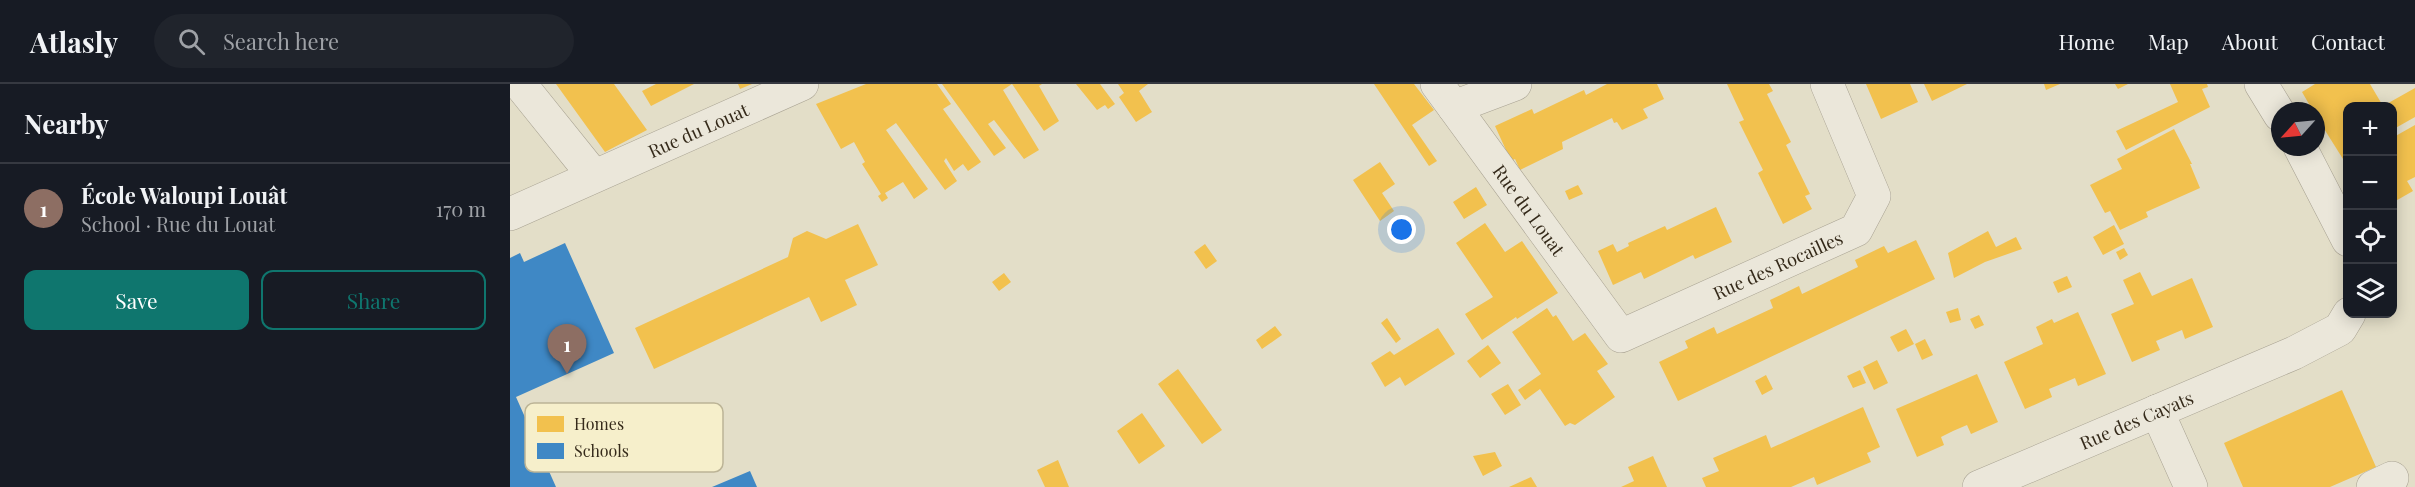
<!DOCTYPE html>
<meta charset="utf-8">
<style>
:root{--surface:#171b24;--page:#20242c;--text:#f1f3f6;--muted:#9ea1a6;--line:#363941;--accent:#0f766e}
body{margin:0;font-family:"Playfair Display",serif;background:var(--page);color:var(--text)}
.controls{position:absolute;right:18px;top:18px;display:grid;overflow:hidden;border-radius:12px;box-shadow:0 3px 15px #0003}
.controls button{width:54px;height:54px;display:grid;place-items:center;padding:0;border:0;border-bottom:2px solid var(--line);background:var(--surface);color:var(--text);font:30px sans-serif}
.compass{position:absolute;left:1761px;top:18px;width:54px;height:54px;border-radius:50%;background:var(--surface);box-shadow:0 3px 15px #0003;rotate:243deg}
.you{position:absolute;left:892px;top:146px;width:21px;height:21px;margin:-15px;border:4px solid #fff;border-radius:50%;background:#1a73e8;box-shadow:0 0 0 9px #1a73e833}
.badge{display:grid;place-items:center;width:39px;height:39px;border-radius:50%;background:var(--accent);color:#fff;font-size:20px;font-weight:700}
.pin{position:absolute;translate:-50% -50px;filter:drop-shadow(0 2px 3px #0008)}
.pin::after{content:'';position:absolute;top:32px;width:21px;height:18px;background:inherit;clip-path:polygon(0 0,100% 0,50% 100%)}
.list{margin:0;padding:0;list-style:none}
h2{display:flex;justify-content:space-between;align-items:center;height:78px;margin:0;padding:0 24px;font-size:26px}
h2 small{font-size:20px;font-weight:400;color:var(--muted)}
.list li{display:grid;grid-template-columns:39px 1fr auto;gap:18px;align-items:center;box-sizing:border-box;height:90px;padding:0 24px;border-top:2px solid var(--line)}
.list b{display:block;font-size:22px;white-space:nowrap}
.list p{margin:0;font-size:20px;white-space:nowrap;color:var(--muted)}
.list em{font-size:20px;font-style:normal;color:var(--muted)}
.actions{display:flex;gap:12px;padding:18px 24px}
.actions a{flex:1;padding:14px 0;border:2px solid var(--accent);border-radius:12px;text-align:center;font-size:21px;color:var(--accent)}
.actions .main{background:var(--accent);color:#fff}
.icon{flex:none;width:33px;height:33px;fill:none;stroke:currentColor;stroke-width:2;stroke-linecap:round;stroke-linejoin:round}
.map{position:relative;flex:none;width:1905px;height:403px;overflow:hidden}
header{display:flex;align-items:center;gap:36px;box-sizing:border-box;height:84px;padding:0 30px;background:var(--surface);border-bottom:2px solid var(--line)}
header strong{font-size:28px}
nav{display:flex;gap:33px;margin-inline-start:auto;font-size:21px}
.search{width:420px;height:54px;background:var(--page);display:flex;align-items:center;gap:15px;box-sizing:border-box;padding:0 21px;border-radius:33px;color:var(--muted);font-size:22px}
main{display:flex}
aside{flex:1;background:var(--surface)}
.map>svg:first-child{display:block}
.homes{fill:#f2c14e}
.schools{fill:#3f88c5}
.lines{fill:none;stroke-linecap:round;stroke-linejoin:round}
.minor-casing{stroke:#a8a292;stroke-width:34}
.minor{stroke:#ebe7da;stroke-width:33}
.labels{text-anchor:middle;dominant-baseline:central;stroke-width:6;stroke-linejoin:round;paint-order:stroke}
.street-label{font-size:18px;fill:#352a1a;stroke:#f6efcb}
.key{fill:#f6efcb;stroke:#bcb496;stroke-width:1.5}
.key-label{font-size:16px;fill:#352a1a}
</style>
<header>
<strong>Atlasly</strong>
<div class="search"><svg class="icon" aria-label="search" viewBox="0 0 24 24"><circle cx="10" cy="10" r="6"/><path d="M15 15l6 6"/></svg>Search here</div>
<nav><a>Home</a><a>Map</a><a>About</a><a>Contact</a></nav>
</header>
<main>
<aside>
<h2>Nearby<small></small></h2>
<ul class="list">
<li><span class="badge" style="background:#8d6e63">1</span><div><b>École Waloupi Louât</b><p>School · Rue du Louat</p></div><em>170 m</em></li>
</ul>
<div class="actions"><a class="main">Save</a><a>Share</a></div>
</aside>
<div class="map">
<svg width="1905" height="403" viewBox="0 0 1905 403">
<rect width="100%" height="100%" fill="#e3dec8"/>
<path class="homes" d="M 46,0 L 104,0 L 137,46 L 95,68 Z
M 146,0 L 184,0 L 141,22 L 132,7 Z
M 228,0 L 242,0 L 230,5 Z
M 356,0 L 427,0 L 441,20 L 433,25 L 471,78 L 458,87 L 453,80 L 444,87 L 436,74 L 434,77 L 447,97 L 435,106 L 386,39 L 376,46 L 418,105 L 404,115 L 393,98 L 375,109 L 378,114 L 372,118 L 368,112 L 371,110 L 352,80 L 355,78 L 344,58 L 331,65 L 306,20 Z
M 432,0 L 532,0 L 529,2 L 549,37 L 534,47 L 502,0 L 493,6 L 529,66 L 514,75 L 484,36 L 478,40 L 496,64 L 484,72 Z
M 566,0 L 590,0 L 605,20 L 598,25 L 595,21 L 587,26 Z
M 608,0 L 638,0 L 629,7 L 642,28 L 626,38 L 609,13 L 614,9 Z
M 864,0 L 904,0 L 924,26 L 902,41 L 927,77 L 919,82 Z
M 1097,0 L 1147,0 L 1154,15 L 1133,25 L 1138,34 L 1112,46 L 1107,38 L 1104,39 L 1102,34 L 1052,58 L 1053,65 L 1010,86 L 1005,75 L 1001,77 L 985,42 L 1022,25 L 1024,30 L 1074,6 L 1076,11 Z
M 1217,0 L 1259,0 L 1263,7 L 1257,10 L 1281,58 L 1276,61 L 1300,110 L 1295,112 L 1302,125 L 1273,140 L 1248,89 L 1253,86 L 1229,38 L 1234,36 Z
M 1356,0 L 1400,0 L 1408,18 L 1371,35 Z
M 1414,0 L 1457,0 L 1422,17 Z
M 1534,0 L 1550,0 L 1536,6 Z
M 1605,0 L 1618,0 L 1608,5 Z
M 1660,0 L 1697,0 L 1698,3 L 1692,5 L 1700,23 L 1616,66 L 1606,47 L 1668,18 Z
M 1805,0 L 1860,0 L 1873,22 L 1905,4 L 1905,33 L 1882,46 L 1882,22 L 1838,22 L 1838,83 L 1806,32 L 1806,27 L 1803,27 L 1792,8 Z
M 1905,41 L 1905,93 L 1897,97 L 1903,107 L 1882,119 L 1882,54 Z
M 1664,45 L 1682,80 L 1680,80 L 1690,104 L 1636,128 L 1638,133 L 1610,146 L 1600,127 L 1595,129 L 1580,101 L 1612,85 L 1607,75 Z
M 870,78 L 885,100 L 872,109 L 884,127 L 870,137 L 843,96 Z
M 1068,101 L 1073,110 L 1059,116 L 1055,107 Z
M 966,103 L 977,121 L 954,135 L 943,118 Z
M 1206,123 L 1222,158 L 1185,175 L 1183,171 L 1134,195 L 1131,188 L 1103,201 L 1088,167 L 1103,160 L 1107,168 L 1119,162 L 1118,159 L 1155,142 L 1157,146 Z
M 975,139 L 995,168 L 1012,157 L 1048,209 L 1007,235 L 1006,233 L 972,256 L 955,230 L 983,213 L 946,159 Z
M 348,140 L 368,181 L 335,196 L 347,221 L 311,238 L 299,213 L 144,285 L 125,244 L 278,173 L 283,154 L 297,147 L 316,155 Z
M 1604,141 L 1614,160 L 1593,171 L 1583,153 Z
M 1478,147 L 1486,163 L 1506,153 L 1512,165 L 1475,178 L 1444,194 L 1438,169 Z
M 1406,156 L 1425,195 L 1168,317 L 1149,278 L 1178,264 L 1175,257 L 1204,243 L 1207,250 L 1263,224 L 1260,216 L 1289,202 L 1292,210 L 1348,183 L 1345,176 L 1374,162 L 1378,169 Z
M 695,160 L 707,177 L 696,185 L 684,168 Z
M 1614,164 L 1618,171 L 1610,176 L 1606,168 Z
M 1630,188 L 1642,212 L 1682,194 L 1703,243 L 1675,255 L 1672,246 L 1646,257 L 1650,266 L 1622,278 L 1601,230 L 1624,220 L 1613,196 Z
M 494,189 L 501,198 L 489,207 L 482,198 Z
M 1557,192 L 1562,203 L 1548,209 L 1543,198 Z
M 1037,224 L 1043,233 L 1046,231 L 1063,257 L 1075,249 L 1098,280 L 1087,287 L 1105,313 L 1065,341 L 1060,339 L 1055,342 L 1030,305 L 1015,316 L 1008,306 L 1031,290 L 1002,248 Z
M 1448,224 L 1451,236 L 1440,239 L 1436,228 Z
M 1568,228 L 1596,290 L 1568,302 L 1565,294 L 1551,300 L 1539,305 L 1542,313 L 1515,325 L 1494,278 L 1533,260 L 1526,243 L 1542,235 L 1544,239 Z
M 1469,231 L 1474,241 L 1465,245 L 1460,235 Z
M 877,234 L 891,255 L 886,259 L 871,239 Z
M 765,242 L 772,251 L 752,265 L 746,256 Z
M 928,244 L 945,270 L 895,302 L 890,293 L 875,303 L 861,279 L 880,267 L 884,271 Z
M 1396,245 L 1404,260 L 1388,268 L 1380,253 Z
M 1415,255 L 1423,271 L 1412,276 L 1405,260 Z
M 978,261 L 991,279 L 970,294 L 957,277 Z
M 1367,276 L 1378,299 L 1364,306 L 1353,283 Z
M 668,285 L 712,346 L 692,360 L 648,300 Z
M 1350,286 L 1356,299 L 1343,304 L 1337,292 Z
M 1467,290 L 1488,338 L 1461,350 L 1457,341 L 1443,347 L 1431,353 L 1434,361 L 1407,373 L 1386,325 Z
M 1256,291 L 1263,305 L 1252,311 L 1245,297 Z
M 998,300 L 1011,321 L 995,331 L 981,310 Z
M 1832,306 L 1866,383 L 1820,403 L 1733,403 L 1714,359 Z
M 1353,323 L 1370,363 L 1357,369 L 1361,378 L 1307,401 L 1304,393 L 1281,403 L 1196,403 L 1192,394 L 1209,387 L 1203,374 L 1256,351 L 1261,364 Z
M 632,329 L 655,362 L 629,380 L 607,347 Z
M 985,368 L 992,382 L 973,392 L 963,372 Z
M 1143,372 L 1157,403 L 1111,403 L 1124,397 L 1118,383 Z
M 548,376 L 559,403 L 535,403 L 527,386 Z
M 1021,393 L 1027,403 L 999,403 Z"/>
<path class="schools" d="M 55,159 L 104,269 L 6,313 L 46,403 L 0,403 L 0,174 L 10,169 L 14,178 Z
M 240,387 L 247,403 L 202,403 Z"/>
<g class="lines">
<g class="minor-casing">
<g id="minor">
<path d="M 10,0 L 84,92"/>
<path id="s1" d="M 927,0 L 1111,252 L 1346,146 L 1364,112 L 1317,0"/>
<path d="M 1751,0 L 1770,31"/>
<path d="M 944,23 L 1005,0"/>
<path d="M 1790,63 L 1838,156"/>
<path id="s2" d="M 0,130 L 292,0"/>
<path d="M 1647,327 L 1681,403"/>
<path id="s3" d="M 1469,403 L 1784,269 L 1830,245 L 1839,230"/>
<path d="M 1863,403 L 1882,394"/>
</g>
</g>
<use href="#minor" class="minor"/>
</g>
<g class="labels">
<g class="street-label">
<text stroke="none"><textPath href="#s2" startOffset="206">Rue du Louat</textPath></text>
<text stroke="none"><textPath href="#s1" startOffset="156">Rue du Louat</textPath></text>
<text stroke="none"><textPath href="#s1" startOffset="484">Rue des Rocailles</textPath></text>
<text stroke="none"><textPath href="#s3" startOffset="171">Rue des Cayats</textPath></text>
</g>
</g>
<rect x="15" y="319" width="198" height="69" rx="9" class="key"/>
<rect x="27" y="332" width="27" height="16" fill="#f2c14e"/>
<rect x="27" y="359" width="27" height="16" fill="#3f88c5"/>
<g class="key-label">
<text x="64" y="346">Homes</text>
<text x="64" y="373">Schools</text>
</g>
</svg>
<div class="controls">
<button>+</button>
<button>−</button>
<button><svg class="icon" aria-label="locate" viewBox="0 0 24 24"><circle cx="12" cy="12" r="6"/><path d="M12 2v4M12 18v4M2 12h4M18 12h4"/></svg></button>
<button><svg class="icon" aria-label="layers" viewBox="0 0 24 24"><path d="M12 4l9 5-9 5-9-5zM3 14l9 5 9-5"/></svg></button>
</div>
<svg class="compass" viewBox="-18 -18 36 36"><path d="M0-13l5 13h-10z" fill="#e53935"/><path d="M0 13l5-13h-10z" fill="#9ea1a6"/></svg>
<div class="you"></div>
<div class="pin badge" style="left:57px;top:290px;background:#8d6e63">1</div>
</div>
</main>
